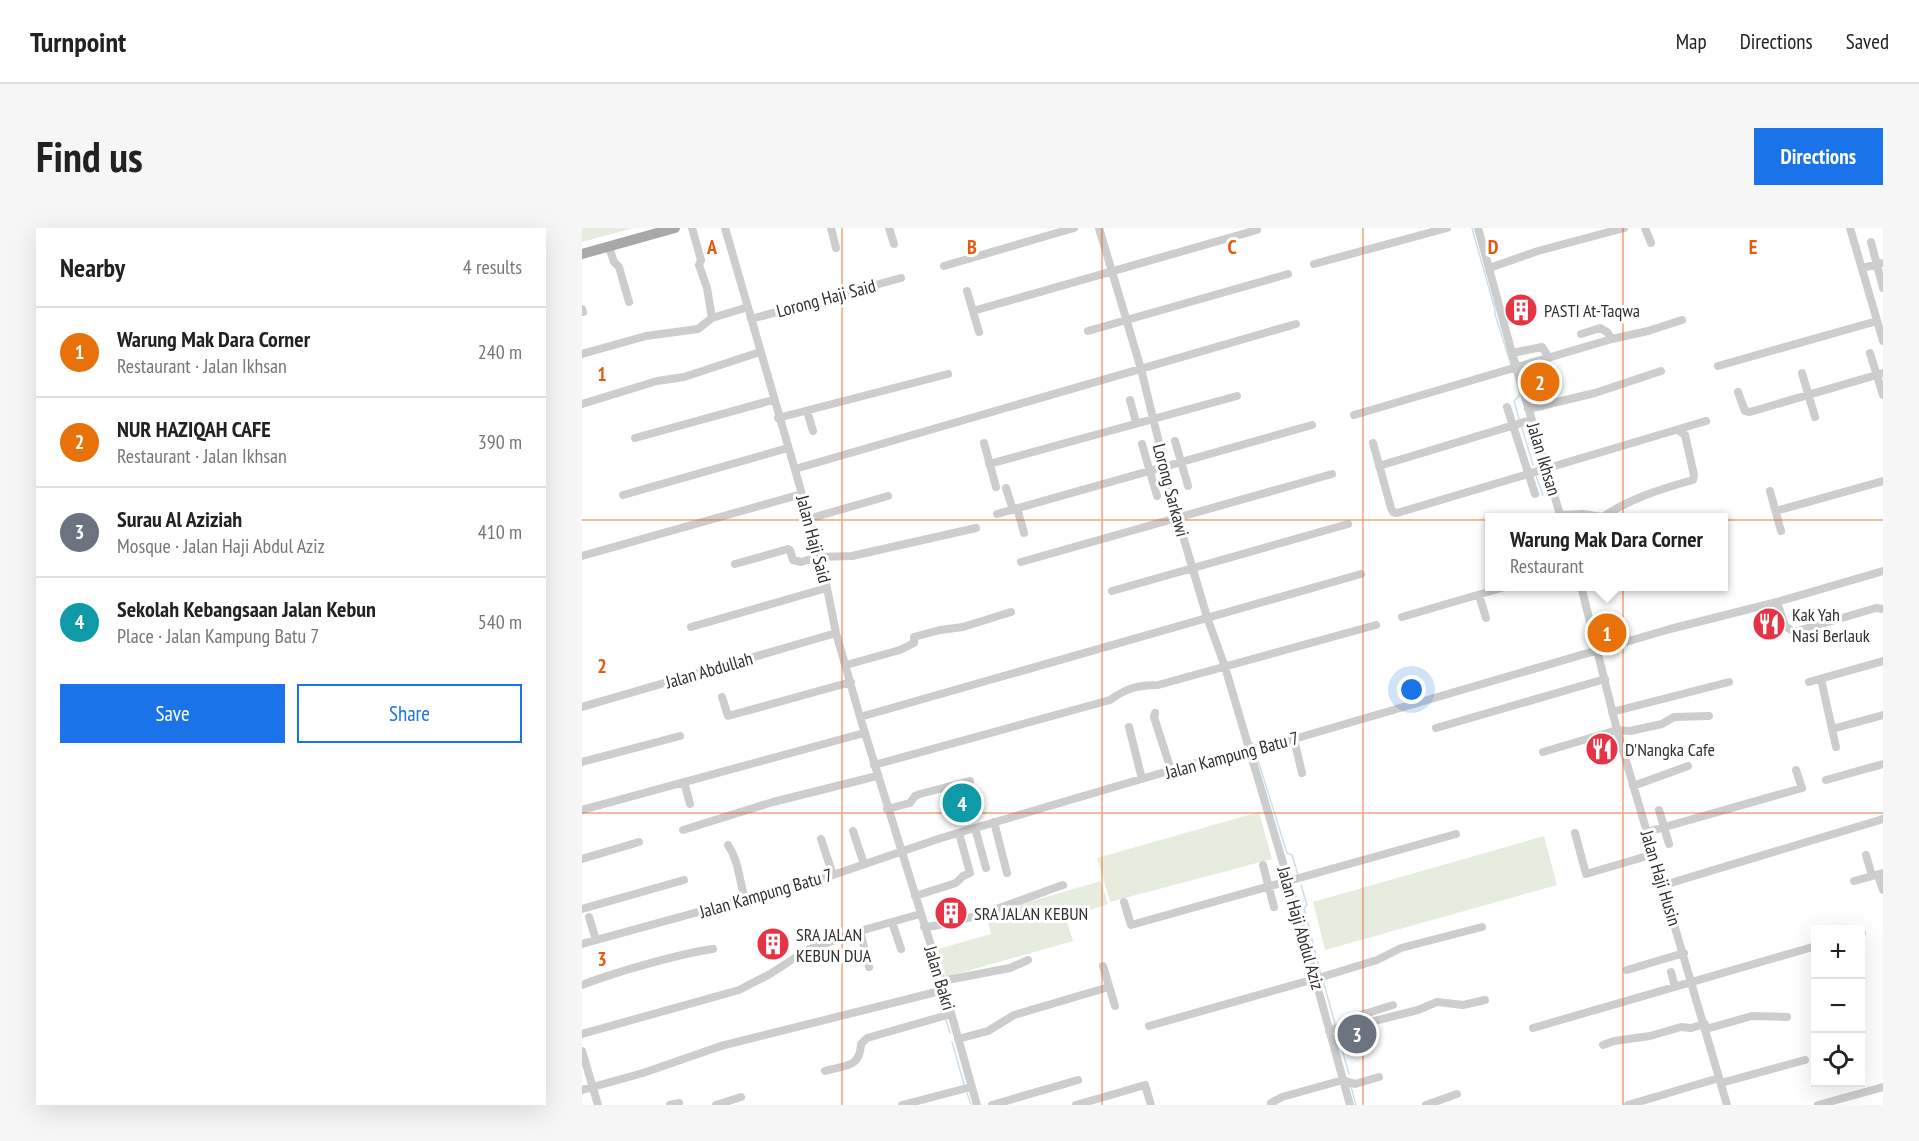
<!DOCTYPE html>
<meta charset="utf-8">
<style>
:root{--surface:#fff;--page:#f6f6f6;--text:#222;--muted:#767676;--line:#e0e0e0;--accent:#1a73e8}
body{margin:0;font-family:"PT Sans Narrow",sans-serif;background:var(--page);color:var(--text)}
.controls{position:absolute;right:18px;bottom:18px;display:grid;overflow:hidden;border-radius:0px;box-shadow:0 6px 24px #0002}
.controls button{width:54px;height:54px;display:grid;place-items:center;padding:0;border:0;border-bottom:2px solid var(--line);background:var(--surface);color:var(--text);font:30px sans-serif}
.you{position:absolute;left:830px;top:462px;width:21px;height:21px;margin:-15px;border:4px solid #fff;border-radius:50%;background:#1a73e8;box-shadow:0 0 0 9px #1a73e833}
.badge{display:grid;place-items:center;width:39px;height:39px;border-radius:50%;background:var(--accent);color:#fff;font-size:20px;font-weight:700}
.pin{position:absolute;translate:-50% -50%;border:3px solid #fff;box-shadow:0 2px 6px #0006}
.popup{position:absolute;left:903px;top:285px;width:243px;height:78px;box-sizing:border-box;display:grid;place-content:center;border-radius:0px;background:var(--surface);filter:drop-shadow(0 2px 4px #0005);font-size:20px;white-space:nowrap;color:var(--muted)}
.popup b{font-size:22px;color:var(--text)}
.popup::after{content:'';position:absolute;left:50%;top:100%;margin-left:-12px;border:12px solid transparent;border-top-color:var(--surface)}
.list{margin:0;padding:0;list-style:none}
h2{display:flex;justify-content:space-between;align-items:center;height:78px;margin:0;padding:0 24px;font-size:26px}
h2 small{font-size:20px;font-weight:400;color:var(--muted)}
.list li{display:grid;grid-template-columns:39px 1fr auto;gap:18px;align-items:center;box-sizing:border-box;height:90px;padding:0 24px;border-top:2px solid var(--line)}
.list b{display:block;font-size:22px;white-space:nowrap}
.list p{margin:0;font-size:20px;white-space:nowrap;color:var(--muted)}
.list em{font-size:20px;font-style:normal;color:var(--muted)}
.actions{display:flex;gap:12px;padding:18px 24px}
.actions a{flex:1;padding:14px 0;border:2px solid var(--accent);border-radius:0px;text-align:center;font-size:21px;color:var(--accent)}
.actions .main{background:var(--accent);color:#fff}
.icon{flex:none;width:33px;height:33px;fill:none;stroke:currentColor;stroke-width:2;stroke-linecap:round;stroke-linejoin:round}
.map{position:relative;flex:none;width:1301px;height:877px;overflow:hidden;border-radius:0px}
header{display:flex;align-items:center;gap:36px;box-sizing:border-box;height:84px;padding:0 30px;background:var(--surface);border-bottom:2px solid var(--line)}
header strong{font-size:28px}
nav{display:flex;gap:33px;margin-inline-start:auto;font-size:21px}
.intro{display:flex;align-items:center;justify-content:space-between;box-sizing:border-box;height:144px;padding:0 36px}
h1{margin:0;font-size:42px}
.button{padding:15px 27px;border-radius:0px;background:var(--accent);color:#fff;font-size:21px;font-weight:700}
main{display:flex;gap:36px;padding:0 36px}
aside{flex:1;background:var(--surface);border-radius:0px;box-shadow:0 6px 24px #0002}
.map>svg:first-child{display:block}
.green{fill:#e6edde}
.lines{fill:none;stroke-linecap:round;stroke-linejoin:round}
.stream{stroke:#cae0ec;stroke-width:1.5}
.minor{stroke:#cdcdcd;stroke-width:8}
.major{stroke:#a8a8a8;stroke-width:10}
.grid{fill:none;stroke:#e8590c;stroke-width:1.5;stroke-opacity:0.55}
.labels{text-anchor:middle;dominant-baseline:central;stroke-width:6;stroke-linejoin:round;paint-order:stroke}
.street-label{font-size:18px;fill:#303030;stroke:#fff}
.poi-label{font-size:18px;fill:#303030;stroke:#fff;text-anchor:start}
.grid-label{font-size:20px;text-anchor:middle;font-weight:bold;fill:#e8590c;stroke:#fff;stroke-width:6;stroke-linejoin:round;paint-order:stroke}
</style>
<header>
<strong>Turnpoint</strong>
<nav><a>Map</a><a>Directions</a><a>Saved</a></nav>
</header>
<div class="intro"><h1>Find us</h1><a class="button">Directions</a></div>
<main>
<aside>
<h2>Nearby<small>4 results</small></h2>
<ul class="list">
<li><span class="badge" style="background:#e8710a">1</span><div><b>Warung Mak Dara Corner</b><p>Restaurant · Jalan Ikhsan</p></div><em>240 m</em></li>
<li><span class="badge" style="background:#e8710a">2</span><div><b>NUR HAZIQAH CAFE</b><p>Restaurant · Jalan Ikhsan</p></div><em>390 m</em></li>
<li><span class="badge" style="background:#6b7280">3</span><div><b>Surau Al Aziziah</b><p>Mosque · Jalan Haji Abdul Aziz</p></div><em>410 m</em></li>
<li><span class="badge" style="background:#0f9aa8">4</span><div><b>Sekolah Kebangsaan Jalan Kebun</b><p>Place · Jalan Kampung Batu 7</p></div><em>540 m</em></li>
</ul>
<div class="actions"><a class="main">Save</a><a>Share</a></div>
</aside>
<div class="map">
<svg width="1301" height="877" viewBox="0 0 1301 877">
<rect width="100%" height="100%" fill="#fff"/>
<path class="green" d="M 0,0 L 52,0 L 0,14 Z
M 677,584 L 690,631 L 528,674 L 515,630 Z
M 962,608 L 975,657 L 743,722 L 731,674 Z
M 519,653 L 526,676 L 484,690 L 491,713 L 364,749 L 356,721 L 409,706 L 404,686 Z"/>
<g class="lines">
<path class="stream" d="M 890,0 L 913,82 L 913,86 L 929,137
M 932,144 L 938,167 L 932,173 L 937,191
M 940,200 L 951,237
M 954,248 L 961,267
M 671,515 L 671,516
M 674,526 L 705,625 L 710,627 L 716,647
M 719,657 L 725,677 L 722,680 L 739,747
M 741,752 L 753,796
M 364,792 L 368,805
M 755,804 L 767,846
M 370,814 L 382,856
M 769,859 L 774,877
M 385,865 L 389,877"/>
<path class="minor" d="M 110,0 L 119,32 L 117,37 L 125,60 L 130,90
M 143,0 L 220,266 L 245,360 L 254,405 L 278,489 L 360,753 L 395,877
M 249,0 L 254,20
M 307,0 L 312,16
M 517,0 L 559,141 L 595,288 L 625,389 L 643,439 L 706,652 L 768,877
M 896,0 L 930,125 L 979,290
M 1063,0 L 1069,15
M 1268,0 L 1301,113
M 1289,14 L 1301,60
M 27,19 L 32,34 L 37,39 L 47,74
M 732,36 L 865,0
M 362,38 L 492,0
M 907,40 L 956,23 L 1042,0
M 1280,40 L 1301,35
M 385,63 L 397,104
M 0,81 L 1,84
M 391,83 L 675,2
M 169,91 L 319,50
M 506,103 L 706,46
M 999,106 L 1018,100 L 1025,104 L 1030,111 L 1066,103 L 1100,92
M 930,125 L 960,119 L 967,130
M 1288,125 L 1301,167
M 0,126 L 64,108 L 116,101 L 130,90 L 166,79
M 1136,138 L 1295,93
M 1220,145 L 1233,189
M 1156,164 L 1163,183 L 1168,184 L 1301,145
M 548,172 L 554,194
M 0,176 L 75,153 L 102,149 L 178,124
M 925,179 L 953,266
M 946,181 L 1013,165 L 1079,143
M 225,183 L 231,203
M 772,187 L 1030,111
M 196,190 L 366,146
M 53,210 L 191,172
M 593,213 L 606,258
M 402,215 L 414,259
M 791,215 L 809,280 L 811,284 L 815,285 L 1124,193
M 560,216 L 575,268
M 407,236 L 655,168
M 797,238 L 949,192
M 213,241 L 714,96
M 424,260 L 431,282
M 1188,263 L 1199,303
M 41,267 L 206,220
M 435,280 L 442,305
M 1194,283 L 1301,253
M 415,286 L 730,197
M 979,287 L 1001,286 L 1020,289
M 1019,290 C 1047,271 1078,261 1111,252 L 1112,247 L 1103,207 L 1096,202
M 226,291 L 306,268
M 0,328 L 220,266
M 439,334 L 750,246
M 153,336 L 206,321 L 208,322 L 211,332 L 219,334 L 236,329 L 270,328 L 394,300
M 999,358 L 1035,502 L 1145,877
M 530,363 L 766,296
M 897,367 L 904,390
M 1195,374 L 1203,398 L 1212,404 L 1294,380 L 1301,381
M 820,389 L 926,358
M 109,399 L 245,360
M 264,437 L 318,422 L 332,415 L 332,409 L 358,402 L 381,399 L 429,384
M 1239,451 L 1254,519
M 1227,454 L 1301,433
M 140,469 L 146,488 L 269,454
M 0,479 L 254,405
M 1030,484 L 1147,454
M 573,485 L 572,489 L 589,542
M 278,489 L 779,346
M 547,499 L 560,551
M 854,500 L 1023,451
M 1250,501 L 1301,487
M 712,511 L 720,545
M 961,524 L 1035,502 L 1048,503 L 1080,496 L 1092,489 L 1127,488
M 0,534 L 98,508
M 292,537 L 528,472 C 544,460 557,457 576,457 L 794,397
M 1244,552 L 1301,536
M 102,554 L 108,576
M 1051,558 L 1106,538
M 305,581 L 328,575 L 333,568 L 338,566 L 388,553
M 0,582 L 282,505
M 1077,582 L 1087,616
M 412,594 L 425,645
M 393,600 L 404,640
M 101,602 L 191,574 L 295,548
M 271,603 L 282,636
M 1065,604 L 1220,560 L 1214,542
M 993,605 L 1004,646 L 1072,626
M 239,611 L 251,647
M 146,617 C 157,633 157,652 163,671
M 1284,627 L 1290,648
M 0,631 L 57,614
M 681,637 L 692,679
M 1296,647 L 1301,662
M 1272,653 L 1301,645
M 1082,657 L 1301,591
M 333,668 L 374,655 L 381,648 L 388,645 L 377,605
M 542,674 L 549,697 L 874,606
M 0,681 L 102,652
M 7,689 L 14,712
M 310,694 L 319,721
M 342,699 C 385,695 440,671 481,657
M 278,703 L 287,739
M 1278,705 L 1280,705
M 0,716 L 251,647 L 359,610 L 607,537 L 712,511 L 1088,401 L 1195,374 L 1301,343
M 521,738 L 533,778
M 1045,742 L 1102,725
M 1089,744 L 1093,759
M 360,753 L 428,740 L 446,732
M 0,757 C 15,751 29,747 44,742 C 73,734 101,725 131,721
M 767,795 L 779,787 L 811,777
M 567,798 L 743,748 L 795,732 L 819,720 L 900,699
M 951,800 L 1234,718
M 1124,801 L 1170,788 L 1205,789
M 747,803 L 767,795 L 788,794 L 836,782 L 855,774 L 881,777 L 903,772
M 0,806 L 157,762 L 188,746 L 225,722 L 278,703 L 338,686
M 376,811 L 406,803 L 432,787 L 527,759
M 1021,817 L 1032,813 L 1068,808 L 1099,799 L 1109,800 L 1123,796
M 0,823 L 16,877
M 243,843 C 263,837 278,840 279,816 L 285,810 L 369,786
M 1139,855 L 1223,832
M 0,862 L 61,845 L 139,818 L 362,762
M 689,875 L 700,869 L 761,852 L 773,856 L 797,849
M 88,877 L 97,875
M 134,877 L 159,869
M 320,877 L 389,859
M 410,877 L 496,852
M 494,877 L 563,857 L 569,877
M 844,877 L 875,866
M 1046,877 L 1137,850
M 1236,877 L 1301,859"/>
<path class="major" d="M 0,26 L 93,0"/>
</g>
<path class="grid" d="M 260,0 L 260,877M 520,0 L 520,877M 781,0 L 781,877M 1041,0 L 1041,877M 0,292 L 1301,292M 0,585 L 1301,585"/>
<defs>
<g id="building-disc" transform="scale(1.725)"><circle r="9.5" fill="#e43445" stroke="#fff"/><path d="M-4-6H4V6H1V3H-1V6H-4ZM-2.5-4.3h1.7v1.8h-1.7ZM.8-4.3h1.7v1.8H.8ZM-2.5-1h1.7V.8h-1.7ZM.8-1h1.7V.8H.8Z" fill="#fff"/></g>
<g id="restaurant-disc" transform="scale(1.725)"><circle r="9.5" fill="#e43445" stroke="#fff"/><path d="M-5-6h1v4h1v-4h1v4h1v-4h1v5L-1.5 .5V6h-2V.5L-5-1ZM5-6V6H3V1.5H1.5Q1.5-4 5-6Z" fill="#fff"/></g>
</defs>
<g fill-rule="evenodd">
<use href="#building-disc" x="939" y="82"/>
<use href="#restaurant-disc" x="1187" y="396"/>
<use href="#restaurant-disc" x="1020" y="521"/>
<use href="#building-disc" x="369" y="685"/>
<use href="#building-disc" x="191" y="716"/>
</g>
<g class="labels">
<g class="street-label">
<text transform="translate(244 70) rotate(-15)">Lorong Haji Said</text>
<text transform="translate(962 231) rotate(73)">Jalan Ikhsan</text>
<text transform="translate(589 262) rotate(75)">Lorong Sarkawi</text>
<text transform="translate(232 311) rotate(75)">Jalan Haji Said</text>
<text transform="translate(127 442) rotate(-16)">Jalan Abdullah</text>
<text transform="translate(650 527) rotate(-15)">Jalan Kampung Batu 7</text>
<text transform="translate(1079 650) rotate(73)">Jalan Haji Husin</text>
<text transform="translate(184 665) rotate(-16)">Jalan Kampung Batu 7</text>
<text transform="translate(719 700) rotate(74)">Jalan Haji Abdul Aziz</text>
<text transform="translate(358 750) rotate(73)">Jalan Bakri</text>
</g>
<g class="poi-label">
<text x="962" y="82">PASTI At-Taqwa</text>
<text x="1210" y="386">Kak Yah<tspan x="1210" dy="21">Nasi Berlauk</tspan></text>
<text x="1043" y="521">D'Nangka Cafe</text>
<text x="392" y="685">SRA JALAN KEBUN</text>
<text x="214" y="706">SRA JALAN<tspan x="214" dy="21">KEBUN DUA</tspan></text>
</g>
</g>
<g class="grid-label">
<text x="130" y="26">A</text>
<text x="390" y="26">B</text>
<text x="650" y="26">C</text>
<text x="911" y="26">D</text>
<text x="1171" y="26">E</text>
<text x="20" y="153">1</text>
<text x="20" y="445">2</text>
<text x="20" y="738">3</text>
</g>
</svg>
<div class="controls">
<button>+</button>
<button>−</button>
<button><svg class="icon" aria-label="locate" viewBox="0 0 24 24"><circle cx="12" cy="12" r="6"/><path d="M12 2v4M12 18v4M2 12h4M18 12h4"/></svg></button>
</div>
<div class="you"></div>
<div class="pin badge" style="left:1025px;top:405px;background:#e8710a">1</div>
<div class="popup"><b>Warung Mak Dara Corner</b>Restaurant</div>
<div class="pin badge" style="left:958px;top:154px;background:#e8710a">2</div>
<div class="pin badge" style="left:775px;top:806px;background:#6b7280">3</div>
<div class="pin badge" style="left:380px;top:575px;background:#0f9aa8">4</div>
</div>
</main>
